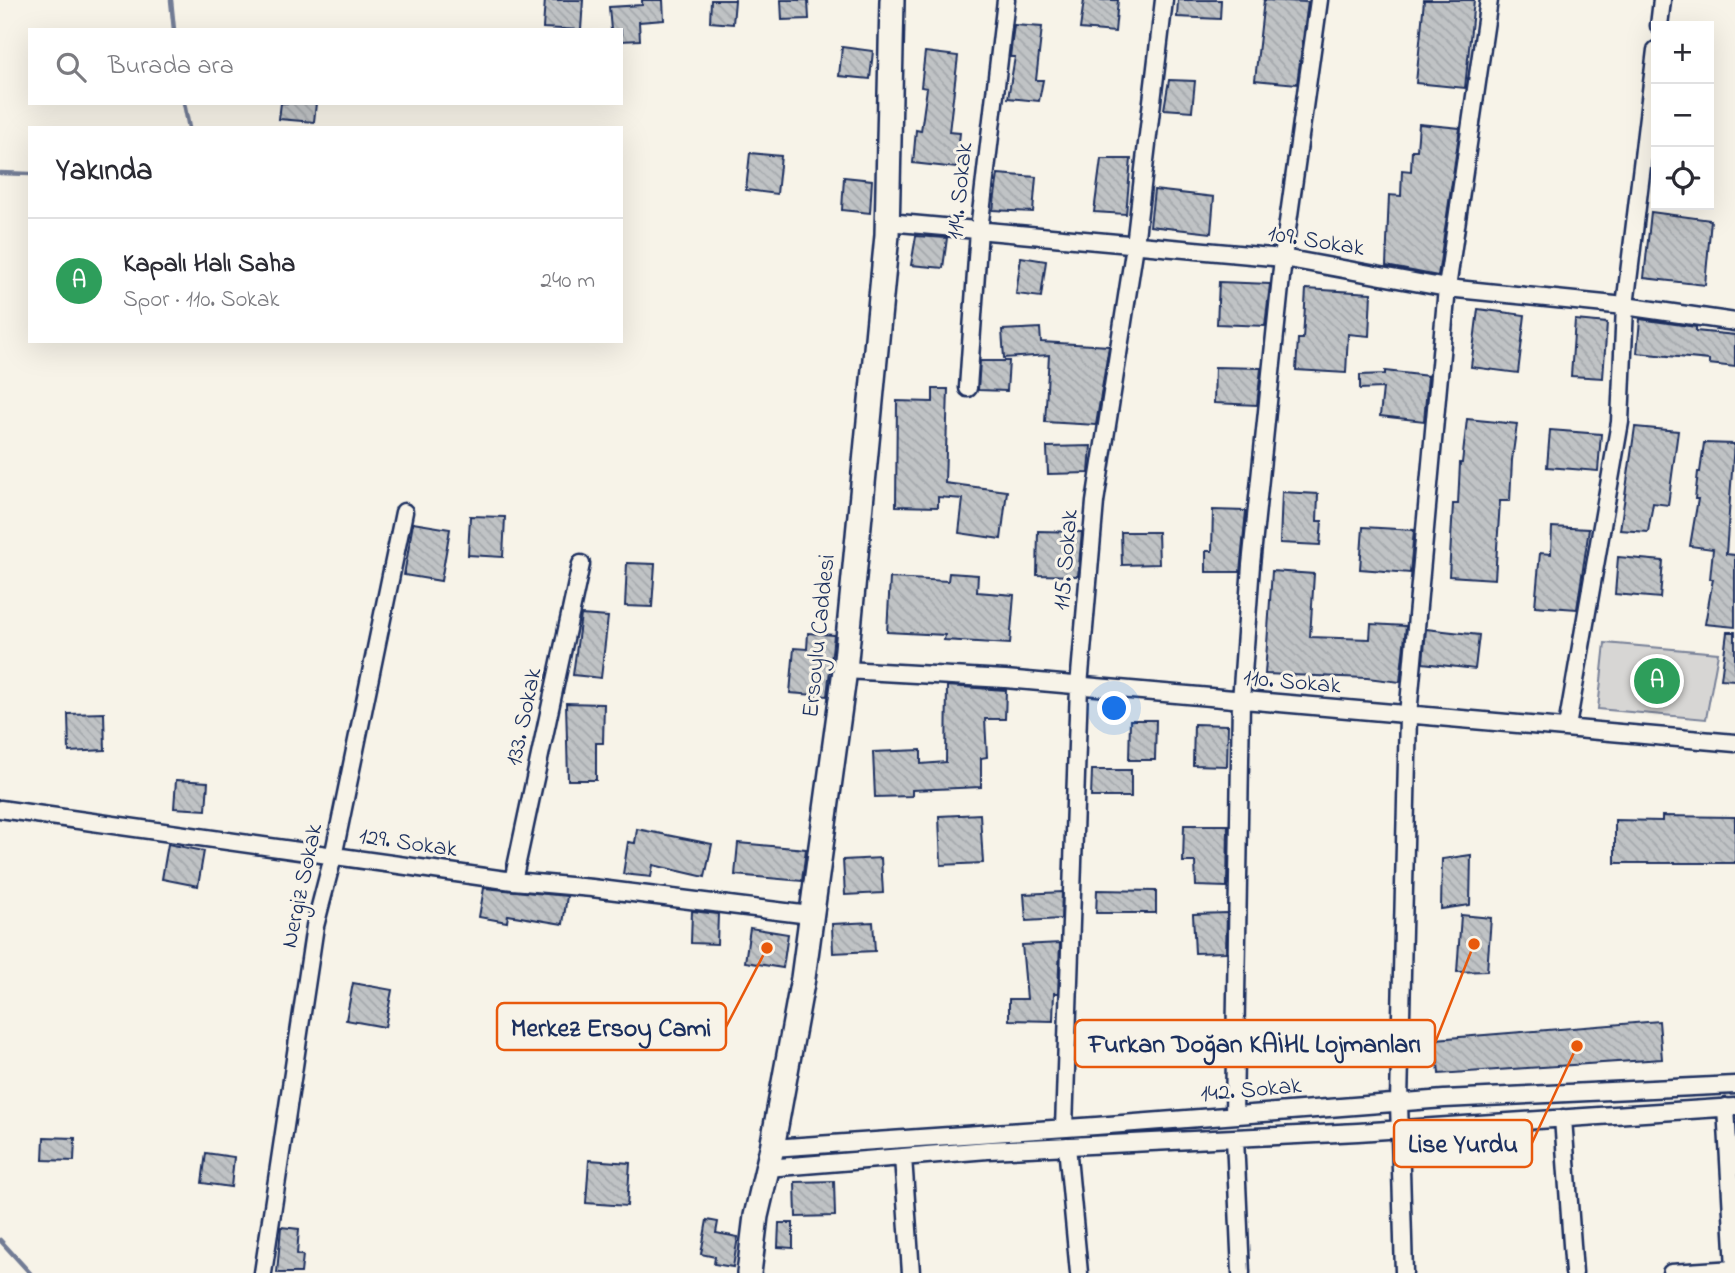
<!DOCTYPE html>
<html lang="tr">
<meta charset="utf-8">
<style>
:root{--surface:#fff;--page:#f7f7f7;--text:#2b2b33;--muted:#7c7c81;--line:#e1e1e2;--accent:#c8321e}
body{margin:0;font-family:"Indie Flower",sans-serif;background:var(--page);color:var(--text)}
.controls{position:absolute;right:21px;top:21px;display:grid;overflow:hidden;border-radius:0px;box-shadow:0 7px 28px #0002}
.controls button{width:63px;height:63px;display:grid;place-items:center;padding:0;border:0;border-bottom:2px solid var(--line);background:var(--surface);color:var(--text);font:35px sans-serif}
.you{position:absolute;left:1115px;top:709px;width:24px;height:24px;margin:-18px;border:5px solid #fff;border-radius:50%;background:#1a73e8;box-shadow:0 0 0 10px #1a73e833}
.badge{display:grid;place-items:center;width:46px;height:46px;border-radius:50%;background:var(--accent);color:#fff;font-size:23px;font-weight:700}
.pin{position:absolute;translate:-50% -50%;border:4px solid #fff;box-shadow:0 2px 7px #0006}
.list{margin:0;padding:0;list-style:none}
h2{display:flex;justify-content:space-between;align-items:center;height:91px;margin:0;padding:0 28px;font-size:30px}
h2 small{font-size:23px;font-weight:400;color:var(--muted)}
.list li{display:grid;grid-template-columns:46px 1fr auto;gap:21px;align-items:center;box-sizing:border-box;height:126px;padding:0 28px;border-top:2px solid var(--line)}
.list b{display:block;font-size:26px;white-space:nowrap}
.list p{margin:0;font-size:23px;white-space:nowrap;color:var(--muted)}
.list em{font-size:23px;font-style:normal;color:var(--muted)}
.icon{flex:none;width:38px;height:38px;fill:none;stroke:currentColor;stroke-width:2;stroke-linecap:round;stroke-linejoin:round}
.map{position:relative;flex:none;width:1735px;height:1273px;overflow:hidden}
.search{position:absolute;background:var(--surface);box-shadow:0 7px 28px #0002;left:28px;top:28px;width:595px;height:77px;display:flex;align-items:center;gap:18px;box-sizing:border-box;padding:0 24px;border-radius:0px;color:var(--muted);font-size:26px}
.panel{position:absolute;background:var(--surface);box-shadow:0 7px 28px #0002;left:28px;top:126px;width:595px;height:217px;border-radius:0px}
.map>svg:first-child{display:block}
.garden{fill:#d7d6d4;stroke:#798299;stroke-width:2}
.lines{fill:none;stroke-linecap:round;stroke-linejoin:round}
.stream{stroke:#727c95;stroke-width:4.5}
.building{fill:url(#building-back-hatch);stroke:#1b2f5e;stroke-width:2}
.street-casing{stroke:#1b2f5e;stroke-width:21}
.secondary-casing{stroke:#1b2f5e;stroke-width:28}
.street{stroke:#f7f3e8;stroke-width:16}
.secondary{stroke:#f7f3e8;stroke-width:23}
.labels{text-anchor:middle;dominant-baseline:central;stroke-width:6;stroke-linejoin:round;paint-order:stroke}
.street-label{font-size:24px;fill:#1b2f5e;stroke:#f7f3e8}
.leader{fill:none;stroke:#e8590c;stroke-width:2.5}
.callout-dot{fill:#e8590c;stroke:#f7f3e8;stroke-width:2.5}
.callout{fill:#f7f3e8;stroke:#e8590c;stroke-width:2.5}
.callout-label{font-size:26px;text-anchor:middle;font-weight:bold;fill:#1b2f5e}
</style>
<div class="map">
<svg width="1735" height="1273" viewBox="0 0 1735 1273">
<defs>
<pattern id="building-back-hatch" width="6" height="6" patternUnits="userSpaceOnUse" patternTransform="scale(1.75)"><rect width="6" height="6" fill="#c0c3c5"/><path d="M-1 5l2 2M0 0l6 6M5-1l2 2" fill="none" stroke="#a4a8ac"/></pattern>
</defs>
<rect width="100%" height="100%" fill="#f7f3e8"/>
<filter id="ink" filterUnits="userSpaceOnUse"><feTurbulence type="fractalNoise" baseFrequency=".0143" numOctaves="2"/><feDisplacementMap in="SourceGraphic" scale="14" xChannelSelector="R" yChannelSelector="G"/><feConvolveMatrix kernelMatrix="1 2 1 2 8 2 1 2 1" color-interpolation-filters="sRGB"/></filter>
<g filter="url(#ink)">
<path class="garden" d="M 1605,643 L 1718,653 L 1706,719 L 1598,709 Z"/>
<g class="lines">
<path class="stream" d="M 171,0 L 174,30
M 184,103 L 189,128
M 0,173 L 30,174
M 0,1240 L 30,1273"/>
</g>
<path class="building" d="M 545,0 L 583,0 L 581,30 L 543,28 Z
M 642,0 L 663,0 L 664,20 L 639,22 L 640,40 L 621,41 L 621,30 L 611,30 L 609,7 L 642,5 Z
M 711,0 L 735,0 L 733,24 L 710,22 Z
M 781,0 L 808,0 L 809,19 L 782,20 Z
M 1084,0 L 1118,0 L 1115,32 L 1080,29 Z
M 1178,0 L 1221,0 L 1220,19 L 1177,17 Z
M 1264,0 L 1308,2 L 1297,84 L 1255,80 Z
M 1424,0 L 1474,0 L 1465,88 L 1416,83 Z
M 1014,25 L 1042,27 L 1036,80 L 1043,80 L 1039,101 L 1008,98 L 1015,57 L 1010,57 Z
M 842,47 L 873,51 L 870,79 L 839,76 Z
M 925,52 L 958,56 L 949,132 L 960,133 L 956,168 L 913,163 L 916,130 L 921,131 L 927,88 L 921,87 Z
M 1169,80 L 1195,81 L 1192,111 L 1164,109 Z
M 281,103 L 316,103 L 314,122 L 279,119 Z
M 1419,124 L 1460,128 L 1438,276 L 1386,266 L 1389,195 L 1401,196 L 1402,170 L 1411,171 L 1412,150 L 1417,150 Z
M 750,153 L 781,156 L 777,194 L 746,190 Z
M 1101,159 L 1131,159 L 1126,214 L 1094,212 Z
M 998,174 L 1036,177 L 1033,212 L 993,210 Z
M 844,177 L 872,180 L 870,213 L 842,210 Z
M 1154,190 L 1214,197 L 1211,233 L 1150,226 Z
M 1651,212 L 1711,220 L 1705,285 L 1644,278 Z
M 916,236 L 947,238 L 943,268 L 911,265 Z
M 1021,257 L 1046,261 L 1041,297 L 1016,294 Z
M 1219,282 L 1270,284 L 1265,326 L 1217,324 Z
M 1306,289 L 1371,293 L 1369,336 L 1348,334 L 1346,373 L 1296,370 L 1298,339 L 1303,339 Z
M 1478,309 L 1525,315 L 1518,373 L 1471,367 Z
M 1640,319 L 1696,327 L 1696,331 L 1735,335 L 1735,367 L 1709,364 L 1709,360 L 1637,353 Z
M 1575,320 L 1607,323 L 1603,378 L 1571,376 Z
M 1040,328 L 1041,342 L 1109,346 L 1096,425 L 1045,422 L 1049,355 L 1004,358 L 1002,330 Z
M 980,361 L 1009,361 L 1007,391 L 978,390 Z
M 1215,367 L 1261,368 L 1257,405 L 1214,403 Z
M 1385,371 L 1428,376 L 1424,421 L 1380,416 L 1383,388 L 1360,389 L 1360,375 L 1385,374 Z
M 933,389 L 948,389 L 945,483 L 1007,491 L 1001,539 L 959,533 L 963,499 L 938,497 L 938,507 L 896,506 L 897,401 L 933,402 Z
M 1467,419 L 1517,424 L 1512,460 L 1510,501 L 1500,501 L 1495,579 L 1449,576 L 1453,504 L 1458,504 L 1460,463 L 1462,463 Z
M 1635,427 L 1678,431 L 1668,505 L 1653,503 L 1648,532 L 1620,530 Z
M 1550,430 L 1601,434 L 1598,471 L 1547,467 Z
M 1704,443 L 1734,444 L 1726,554 L 1735,555 L 1735,627 L 1705,624 L 1713,579 L 1710,579 L 1713,549 L 1690,546 L 1698,499 L 1695,499 L 1698,472 L 1700,472 Z
M 1091,446 L 1089,473 L 1048,474 L 1047,447 Z
M 1282,492 L 1318,494 L 1317,521 L 1322,521 L 1320,545 L 1280,543 Z
M 1213,510 L 1246,511 L 1240,572 L 1206,572 L 1206,551 L 1212,551 Z
M 470,516 L 505,517 L 503,557 L 468,555 Z
M 413,523 L 450,529 L 441,581 L 404,575 Z
M 1363,527 L 1414,530 L 1410,573 L 1360,569 Z
M 1552,527 L 1589,529 L 1577,609 L 1535,606 L 1540,553 L 1551,554 Z
M 1038,531 L 1082,532 L 1078,576 L 1037,575 Z
M 1121,532 L 1158,532 L 1159,564 L 1122,565 Z
M 1618,557 L 1663,561 L 1660,598 L 1615,594 Z
M 627,563 L 655,564 L 652,607 L 625,606 Z
M 1272,571 L 1314,574 L 1310,637 L 1370,639 L 1371,624 L 1406,626 L 1400,682 L 1367,678 L 1265,674 Z
M 949,573 L 978,575 L 977,592 L 1014,595 L 1010,644 L 944,640 L 945,635 L 887,632 L 890,578 L 948,581 Z
M 581,615 L 608,617 L 601,678 L 573,675 Z
M 1426,629 L 1479,635 L 1475,669 L 1423,663 Z
M 1727,632 L 1735,632 L 1735,680 L 1721,679 Z
M 808,633 L 834,635 L 827,696 L 790,693 L 794,648 L 807,649 Z
M 947,686 L 1006,690 L 1005,719 L 985,719 L 987,757 L 981,758 L 981,787 L 912,790 L 912,796 L 875,797 L 873,752 L 921,750 L 921,764 L 946,762 Z
M 566,703 L 604,704 L 603,743 L 596,743 L 596,780 L 568,780 Z
M 104,713 L 105,750 L 69,752 L 68,714 Z
M 1130,720 L 1156,720 L 1155,760 L 1129,760 Z
M 1194,724 L 1228,725 L 1227,766 L 1193,765 Z
M 1092,770 L 1131,770 L 1131,797 L 1091,797 Z
M 176,780 L 208,782 L 206,810 L 174,808 Z
M 980,814 L 983,863 L 941,865 L 939,816 Z
M 1662,816 L 1735,817 L 1735,863 L 1615,863 L 1615,820 L 1662,821 Z
M 1184,825 L 1228,825 L 1227,887 L 1196,886 L 1195,862 L 1183,862 Z
M 637,829 L 712,844 L 705,877 L 653,865 L 651,877 L 623,874 L 628,842 L 635,843 Z
M 738,843 L 806,849 L 802,881 L 735,875 Z
M 168,844 L 204,851 L 198,886 L 162,879 Z
M 1471,855 L 1470,905 L 1441,909 L 1442,859 Z
M 881,858 L 883,893 L 845,895 L 843,860 Z
M 484,888 L 567,896 L 563,924 L 508,915 L 507,922 L 479,917 Z
M 1097,890 L 1156,891 L 1156,913 L 1096,913 Z
M 1062,892 L 1061,919 L 1026,921 L 1024,894 Z
M 692,911 L 718,914 L 717,944 L 691,943 Z
M 1227,913 L 1226,952 L 1195,953 L 1193,914 Z
M 1461,915 L 1491,918 L 1487,971 L 1457,972 Z
M 873,922 L 875,951 L 833,953 L 832,924 Z
M 750,928 L 788,934 L 783,968 L 745,962 Z
M 1060,943 L 1058,993 L 1054,993 L 1053,1021 L 1009,1020 L 1009,999 L 1027,999 L 1022,945 Z
M 353,983 L 392,990 L 385,1027 L 346,1020 Z
M 1659,1021 L 1662,1059 L 1439,1074 L 1436,1039 Z
M 44,1137 L 75,1138 L 74,1161 L 43,1160 Z
M 206,1153 L 234,1157 L 231,1187 L 202,1183 Z
M 589,1160 L 630,1163 L 627,1206 L 586,1203 Z
M 834,1181 L 835,1216 L 796,1217 L 795,1182 Z
M 707,1220 L 718,1222 L 716,1233 L 738,1237 L 733,1267 L 714,1264 L 715,1257 L 701,1254 Z
M 779,1223 L 793,1223 L 793,1248 L 778,1247 Z
M 281,1227 L 299,1229 L 297,1254 L 303,1255 L 301,1273 L 277,1273 Z"/>
<g class="lines">
<g class="street-casing">
<path id="street" d="M 1659,26 L 1662,0
M 888,222 L 1283,258 L 1447,288 L 1625,306 L 1735,322
M 968,388 L 979,230 L 1006,0
M 845,670 L 1005,679 L 1735,743
M 1567,727 L 1620,422 L 1625,306 L 1656,50
M 0,809 L 513,881 L 592,888 L 810,915
M 513,881 L 581,564
M 1726,1107 L 1735,1268
M 1234,1115 L 1241,701 L 1251,565 L 1283,258 L 1319,0
M 1563,1118 L 1574,1273
M 1064,1128 L 1079,686 L 1095,502 L 1135,245 L 1164,0
M 1235,1138 L 1241,1273
M 1067,1146 L 1079,1273
M 772,1148 L 1096,1126 L 1444,1099 L 1735,1085
M 903,1157 L 911,1273
M 767,1168 L 988,1150 L 1358,1132 L 1735,1107
M 263,1273 L 315,926 L 333,857 L 404,512
M 1404,1273 L 1399,1102 L 1408,715 L 1447,288 L 1489,0
M 1671,1273 L 1735,1269"/>
</g>
<g class="secondary-casing">
<path id="secondary" d="M 749,1273 L 756,1216 L 772,1148 L 803,978 L 845,670 L 887,235 L 892,0"/>
</g>
<use href="#street" class="street"/>
<use href="#secondary" class="secondary"/>
</g>
</g>
<g class="labels">
<g class="street-label">
<text transform="translate(961 191) rotate(-84)">114. Sokak</text>
<text transform="translate(1316 242) rotate(9)">109. Sokak</text>
<text transform="translate(1067 560) rotate(-85)">115. Sokak</text>
<text transform="translate(820 636) rotate(-84)">Ersoylu Caddesi</text>
<text transform="translate(1292 683) rotate(5)">110. Sokak</text>
<text transform="translate(525 717) rotate(-78)">133. Sokak</text>
<text transform="translate(408 844) rotate(8)">129. Sokak</text>
<text transform="translate(303 886) rotate(-78)">Nergiz Sokak</text>
<text transform="translate(1251 1091) rotate(-5)">142. Sokak</text>
</g>
</g>
<path class="leader" d="M767 948L726 1027M1474 944L1435 1043M1577 1046L1532 1143"/>
<g class="callout-dot">
<circle cx="767" cy="948" r="7"/>
<circle cx="1474" cy="944" r="7"/>
<circle cx="1577" cy="1046" r="7"/>
</g>
<g class="callout">
<rect x="497" y="1003" width="229" height="47" rx="7"/>
<rect x="1075" y="1020" width="360" height="47" rx="7"/>
<rect x="1394" y="1120" width="138" height="47" rx="7"/>
</g>
<g class="callout-label">
<text x="611" y="1036">Merkez Ersoy Cami</text>
<text x="1255" y="1052">Furkan Doğan KAİHL Lojmanları</text>
<text x="1463" y="1152">Lise Yurdu</text>
</g>
</svg>
<div class="controls">
<button>+</button>
<button>−</button>
<button><svg class="icon" aria-label="locate" viewBox="0 0 24 24"><circle cx="12" cy="12" r="6"/><path d="M12 2v4M12 18v4M2 12h4M18 12h4"/></svg></button>
</div>
<div class="you"></div>
<div class="pin badge" style="left:1657px;top:681px;background:#2e9e5b">A</div>
<div class="search"><svg class="icon" aria-label="search" viewBox="0 0 24 24"><circle cx="10" cy="10" r="6"/><path d="M15 15l6 6"/></svg>Burada ara</div>
<section class="panel">
<h2>Yakında<small></small></h2>
<ul class="list">
<li><span class="badge" style="background:#2e9e5b">A</span><div><b>Kapalı Halı Saha</b><p>Spor · 110. Sokak</p></div><em>240 m</em></li>
</ul>
</section>
</div>
